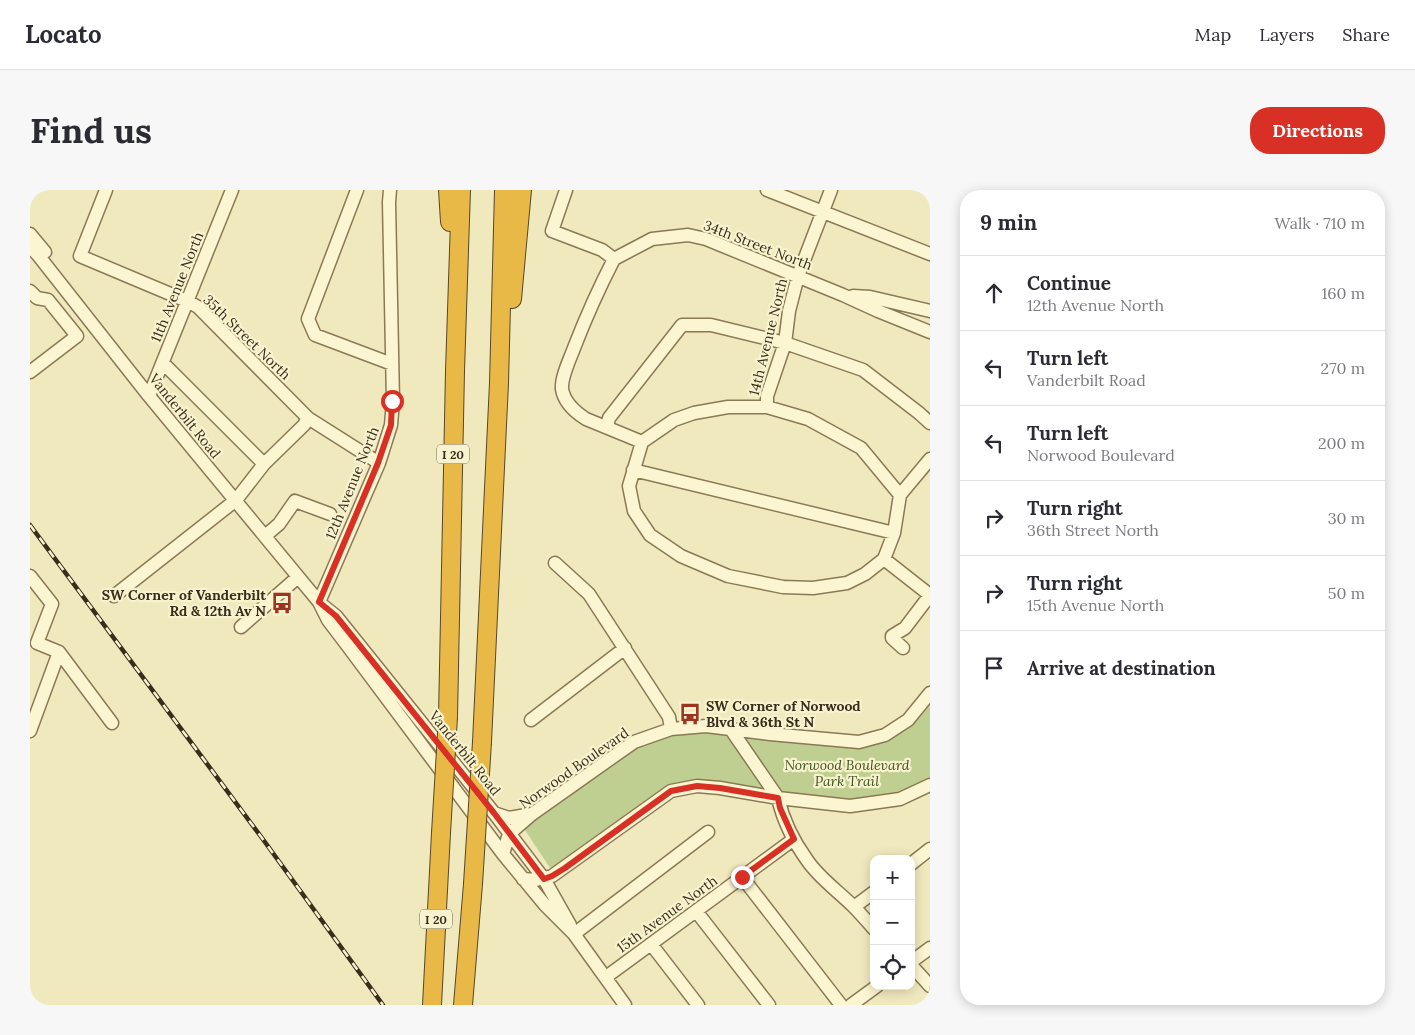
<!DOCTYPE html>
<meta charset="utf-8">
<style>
:root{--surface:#fff;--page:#f7f7f7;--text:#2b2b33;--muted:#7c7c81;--line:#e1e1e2;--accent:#d93025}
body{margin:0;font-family:Lora,serif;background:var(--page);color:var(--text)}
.controls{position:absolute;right:15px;bottom:15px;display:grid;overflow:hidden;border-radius:10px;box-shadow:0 2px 12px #0003}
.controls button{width:45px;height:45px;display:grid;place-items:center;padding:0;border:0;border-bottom:1px solid var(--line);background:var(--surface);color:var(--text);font:25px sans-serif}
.stop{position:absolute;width:15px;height:15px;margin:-11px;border:4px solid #d93025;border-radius:50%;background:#fff}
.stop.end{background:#d93025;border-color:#fff;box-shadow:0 1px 5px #0008}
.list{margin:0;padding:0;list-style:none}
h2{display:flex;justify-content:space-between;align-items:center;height:65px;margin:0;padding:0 20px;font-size:21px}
h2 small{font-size:16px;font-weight:400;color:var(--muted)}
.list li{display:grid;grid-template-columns:32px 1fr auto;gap:15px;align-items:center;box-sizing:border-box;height:75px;padding:0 20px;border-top:1px solid var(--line)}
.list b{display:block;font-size:19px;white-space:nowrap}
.list p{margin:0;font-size:16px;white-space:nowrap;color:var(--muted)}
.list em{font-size:16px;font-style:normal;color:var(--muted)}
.icon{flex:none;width:28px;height:28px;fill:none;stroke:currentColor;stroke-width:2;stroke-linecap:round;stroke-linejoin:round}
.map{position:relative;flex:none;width:900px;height:815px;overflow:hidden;border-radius:20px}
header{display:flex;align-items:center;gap:30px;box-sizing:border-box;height:70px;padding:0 25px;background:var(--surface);border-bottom:1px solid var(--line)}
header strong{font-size:24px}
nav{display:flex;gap:28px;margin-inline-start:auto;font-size:18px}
.intro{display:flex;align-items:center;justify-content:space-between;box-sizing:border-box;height:120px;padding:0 30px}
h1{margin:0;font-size:35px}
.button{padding:12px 22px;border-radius:20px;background:var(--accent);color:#fff;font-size:18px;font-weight:700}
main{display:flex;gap:30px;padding:0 30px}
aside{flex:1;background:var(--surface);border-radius:20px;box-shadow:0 2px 12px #0003}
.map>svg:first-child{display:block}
.green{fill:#bfcf91}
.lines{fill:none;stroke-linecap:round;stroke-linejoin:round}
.minor-casing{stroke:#8a7955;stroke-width:15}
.highway-casing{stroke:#57462a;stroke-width:20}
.minor{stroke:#fbf5d1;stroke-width:12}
.highway{stroke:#e8b947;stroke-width:18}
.rail-casing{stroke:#382e1b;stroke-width:4.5}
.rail{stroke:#f8f2ce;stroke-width:2.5;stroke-dasharray:8;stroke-linecap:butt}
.highway-bridge-casing{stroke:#57462a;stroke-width:20;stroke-linecap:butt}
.highway-bridge{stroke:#e8b947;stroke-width:18}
.route{stroke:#d93025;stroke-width:6}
.labels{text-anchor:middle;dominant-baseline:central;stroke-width:4.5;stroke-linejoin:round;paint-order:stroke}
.shield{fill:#f8f2ce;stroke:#726951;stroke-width:1}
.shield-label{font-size:12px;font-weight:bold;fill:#382e1b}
.street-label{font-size:14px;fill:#382e1b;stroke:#f8f2ce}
.poi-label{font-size:14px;font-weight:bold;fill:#382e1b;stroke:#f8f2ce;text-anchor:end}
.park-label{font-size:14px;font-style:italic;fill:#415620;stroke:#f8f2ce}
</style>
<header>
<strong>Locato</strong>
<nav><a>Map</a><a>Layers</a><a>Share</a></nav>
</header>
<div class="intro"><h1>Find us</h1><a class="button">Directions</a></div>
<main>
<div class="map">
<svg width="900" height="815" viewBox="0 0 900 815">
<rect width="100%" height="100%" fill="#f1e9be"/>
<path class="green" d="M 900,509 L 900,589 L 866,605 L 820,612 L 668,591 L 541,668 L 520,678 L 493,637 L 606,557 L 642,544 L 676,541 L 833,557 L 861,549 L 887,528 Z"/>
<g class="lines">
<g class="minor-casing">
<path id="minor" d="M 76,0 L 50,66 L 157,111 L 168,117 L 278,228 L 349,273
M 327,0 L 278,129 L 285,145 L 362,174
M 536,0 L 522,41 L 572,60 L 584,69
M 737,0 L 900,64
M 0,44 L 15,62
M 0,57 L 8,65 L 119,206 L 289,412 L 298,430 L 317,455 L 473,664 L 515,715 L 544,744 L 595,815
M 584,69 L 622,49 L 658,45 L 676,49 L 813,105 L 848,121 L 900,142
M 584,69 C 569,98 556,127 544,158 C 540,169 531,187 532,199 C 534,212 545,222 556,229 L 612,252
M 0,101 L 7,108 L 18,110 L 47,146 L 0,182
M 823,106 L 840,107 L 900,121
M 133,173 L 234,274
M 119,206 L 202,0
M 698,217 L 737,217 L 778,229 L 831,258 L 870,305 L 864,343 L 854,369 L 835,384 L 817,393 L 783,398 L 753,397 L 698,386 L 651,366 L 620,345 L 604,321 L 599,296 L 612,252 L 644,230 L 664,223 Z
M 737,217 L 737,206 L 755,153 L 759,121 L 768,86 L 801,0
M 577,237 L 579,228 L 652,135 L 681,135 L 755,153 L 833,180 L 889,223 L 900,233
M 603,280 L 864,343
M 870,305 L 900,269
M 235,346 L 249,334 L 265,311 L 300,324
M 854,369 L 900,405
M 525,373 L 559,404 L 639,527 L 641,539
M 0,386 L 22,414 L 7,453 L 29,462 L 82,533
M 84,406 L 206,310 L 234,274 L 274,235 L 278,228
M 289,412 L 349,273 L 361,235 L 363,211 L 359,12 L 360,0
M 291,414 L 306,426 L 464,623 L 514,689 L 540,735
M 211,437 L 268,387
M 873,458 L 862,448 L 862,446 L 875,438 L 900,405
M 501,530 L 595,458
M 700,538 L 748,608 C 753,630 764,652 777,670 C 789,688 808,701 823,716 C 830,723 837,731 844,739
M 0,541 L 29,462
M 464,623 L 479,628 L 502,624
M 473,664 L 479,644 L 502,624 L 604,552 L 641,539 L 676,536 L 740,544 L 829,552 L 855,545 L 878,530 L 900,503
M 881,674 L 900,659
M 712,687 L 811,815
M 493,689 L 506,690 L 522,686 L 641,601 L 667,596 L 690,598 L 748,608 L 820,616 L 870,609 L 900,595
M 824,717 L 844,702
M 666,721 L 739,815
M 544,744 L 678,642
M 621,754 L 668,815
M 881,772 L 900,758
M 881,775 L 900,796
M 576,787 L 764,649
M 821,815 L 847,796"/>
</g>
<g class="highway-casing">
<path id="highway" d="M 418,0 L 420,32
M 482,109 L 492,0
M 418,527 L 425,181 L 431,0
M 452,552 L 469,193 L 474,0
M 402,815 L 411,643
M 433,815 L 443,694"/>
</g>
<use href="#minor" class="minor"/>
<use href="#highway" class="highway"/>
<g class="rail-casing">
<path id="rail" d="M 0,335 L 232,648 L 353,815"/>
</g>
<use href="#rail" class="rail"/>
<g class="highway-bridge-casing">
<path id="highway-bridge" d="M 411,643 L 418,527
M 443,694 L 452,552"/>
</g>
<use href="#highway-bridge" class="highway-bridge"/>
</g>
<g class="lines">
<path class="route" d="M 362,211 L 361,235 L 348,273 L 289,412 L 306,426 L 464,623 L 514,689 L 522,686 L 535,678 L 641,601 L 667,596 L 690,598 L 748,608 L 750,618 L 764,649 L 712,687"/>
</g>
<defs>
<g id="bus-bare" transform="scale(1.725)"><path d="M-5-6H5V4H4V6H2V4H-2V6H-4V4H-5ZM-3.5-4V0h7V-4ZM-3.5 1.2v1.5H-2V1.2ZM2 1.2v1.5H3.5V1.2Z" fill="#9d3321" stroke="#f8f2ce" stroke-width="2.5" paint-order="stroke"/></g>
</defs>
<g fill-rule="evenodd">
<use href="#bus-bare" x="252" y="413"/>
<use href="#bus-bare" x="660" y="524"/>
</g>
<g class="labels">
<g class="shield">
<rect x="407" y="254.5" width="32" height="19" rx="4"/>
<rect x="390" y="719.5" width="32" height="19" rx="4"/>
</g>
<g class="shield-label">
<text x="423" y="264">I 20</text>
<text x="406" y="729">I 20</text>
</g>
<g class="street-label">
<text transform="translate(728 55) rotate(21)">34th Street North</text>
<text transform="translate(147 97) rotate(-68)">11th Avenue North</text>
<text transform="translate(217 147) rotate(44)">35th Street North</text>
<text transform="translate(738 147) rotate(-76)">14th Avenue North</text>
<text transform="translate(155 226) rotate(51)">Vanderbilt Road</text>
<text transform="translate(322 293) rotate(-68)">12th Avenue North</text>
<text transform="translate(435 563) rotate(51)">Vanderbilt Road</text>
<text transform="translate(544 578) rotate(-35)">Norwood Boulevard</text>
<text transform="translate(637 724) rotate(-36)">15th Avenue North</text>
</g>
<g class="poi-label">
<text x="236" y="405">SW Corner of Vanderbilt<tspan x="236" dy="16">Rd &amp; 12th Av N</tspan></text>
<text x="676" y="516" text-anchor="start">SW Corner of Norwood<tspan x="676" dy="16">Blvd &amp; 36th St N</tspan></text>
</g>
<g class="park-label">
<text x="817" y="575">Norwood Boulevard<tspan x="817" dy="16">Park Trail</tspan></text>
</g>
</g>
</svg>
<div class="controls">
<button>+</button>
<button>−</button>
<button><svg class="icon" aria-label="locate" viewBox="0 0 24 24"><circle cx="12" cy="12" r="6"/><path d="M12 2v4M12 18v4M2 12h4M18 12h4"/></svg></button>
</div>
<div class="stop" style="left:362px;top:211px"></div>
<div class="stop end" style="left:712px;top:687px"></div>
</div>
<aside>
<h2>9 min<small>Walk · 710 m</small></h2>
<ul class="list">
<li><svg class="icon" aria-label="ahead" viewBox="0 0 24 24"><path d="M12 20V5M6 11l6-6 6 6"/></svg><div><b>Continue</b><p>12th Avenue North</p></div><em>160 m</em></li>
<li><svg class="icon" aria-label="left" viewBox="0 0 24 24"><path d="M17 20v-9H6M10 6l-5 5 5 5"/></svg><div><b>Turn left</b><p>Vanderbilt Road</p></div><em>270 m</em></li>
<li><svg class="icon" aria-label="left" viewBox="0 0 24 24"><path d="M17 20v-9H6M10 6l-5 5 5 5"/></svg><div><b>Turn left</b><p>Norwood Boulevard</p></div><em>200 m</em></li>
<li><svg class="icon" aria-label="right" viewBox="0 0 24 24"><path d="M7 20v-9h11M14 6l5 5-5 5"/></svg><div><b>Turn right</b><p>36th Street North</p></div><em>30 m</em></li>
<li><svg class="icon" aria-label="right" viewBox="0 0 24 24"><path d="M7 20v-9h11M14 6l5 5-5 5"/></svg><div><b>Turn right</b><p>15th Avenue North</p></div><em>50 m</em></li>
<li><svg class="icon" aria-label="arrive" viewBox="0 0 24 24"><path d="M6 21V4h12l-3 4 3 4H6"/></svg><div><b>Arrive at destination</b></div></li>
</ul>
</aside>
</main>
